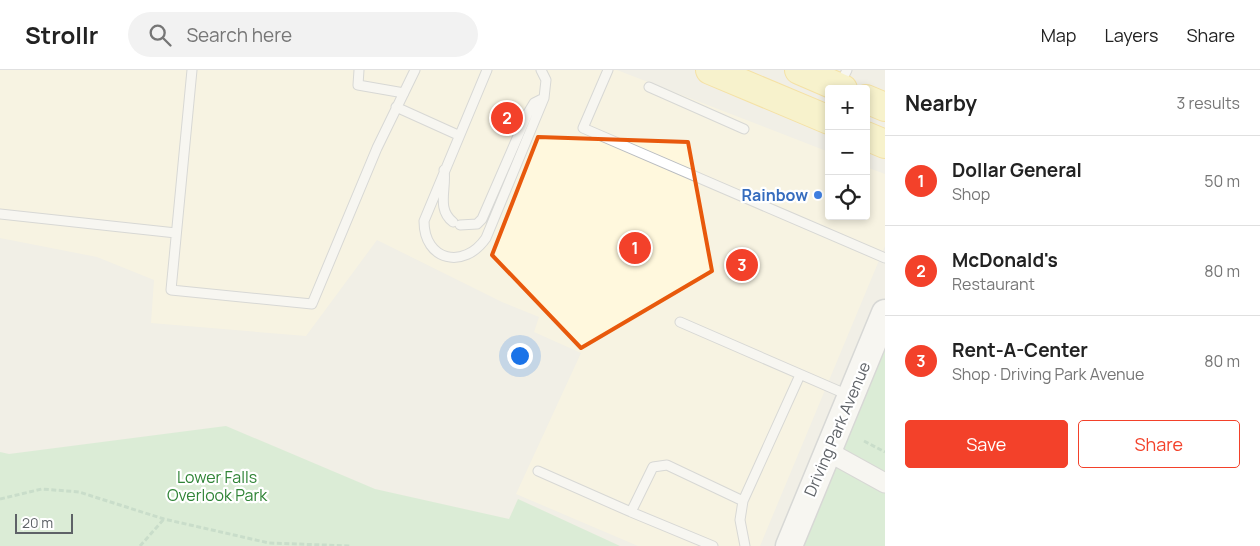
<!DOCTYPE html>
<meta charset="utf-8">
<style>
:root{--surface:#fff;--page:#f2f2f2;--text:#222;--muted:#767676;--line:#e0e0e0;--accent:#f3412a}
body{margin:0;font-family:Manrope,sans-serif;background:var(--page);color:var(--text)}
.controls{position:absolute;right:15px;top:15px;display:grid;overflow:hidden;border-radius:5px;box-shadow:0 2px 8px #0003}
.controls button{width:45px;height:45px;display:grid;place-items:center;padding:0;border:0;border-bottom:1px solid var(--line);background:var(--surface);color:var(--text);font:25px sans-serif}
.scale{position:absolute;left:15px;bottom:12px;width:58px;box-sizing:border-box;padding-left:5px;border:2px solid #5e6267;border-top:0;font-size:14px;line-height:18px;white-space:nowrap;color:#5e6267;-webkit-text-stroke:4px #fff;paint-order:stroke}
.you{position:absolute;left:519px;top:285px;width:18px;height:18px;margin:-12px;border:4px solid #fff;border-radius:50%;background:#1a73e8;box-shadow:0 0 0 8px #1a73e833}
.badge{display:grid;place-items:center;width:32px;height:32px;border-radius:50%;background:var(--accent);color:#fff;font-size:16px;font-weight:700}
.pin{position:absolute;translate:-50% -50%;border:2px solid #fff;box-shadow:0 1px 5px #0006}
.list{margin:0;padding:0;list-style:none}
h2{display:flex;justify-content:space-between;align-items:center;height:65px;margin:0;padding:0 20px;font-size:21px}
h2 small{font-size:16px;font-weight:400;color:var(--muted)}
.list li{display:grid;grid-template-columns:32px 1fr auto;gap:15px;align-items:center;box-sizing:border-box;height:90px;padding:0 20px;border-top:1px solid var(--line)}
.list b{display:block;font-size:19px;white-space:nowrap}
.list p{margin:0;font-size:16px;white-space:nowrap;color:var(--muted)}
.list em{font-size:16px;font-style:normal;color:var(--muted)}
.actions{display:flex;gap:10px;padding:15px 20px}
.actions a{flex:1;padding:11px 0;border:1px solid var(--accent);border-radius:5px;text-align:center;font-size:18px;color:var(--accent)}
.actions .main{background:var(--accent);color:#fff}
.icon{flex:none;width:28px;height:28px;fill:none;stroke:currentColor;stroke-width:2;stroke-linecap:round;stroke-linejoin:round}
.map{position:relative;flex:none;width:885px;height:476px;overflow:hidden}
header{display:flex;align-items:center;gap:30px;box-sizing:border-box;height:70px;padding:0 25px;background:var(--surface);border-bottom:1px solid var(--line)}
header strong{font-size:24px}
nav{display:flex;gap:28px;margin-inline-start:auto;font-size:18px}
.search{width:350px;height:45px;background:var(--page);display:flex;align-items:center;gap:12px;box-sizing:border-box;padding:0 18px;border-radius:28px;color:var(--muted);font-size:19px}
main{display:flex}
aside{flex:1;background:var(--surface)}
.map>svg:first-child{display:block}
.commercial{fill:#fff8dd}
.green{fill:#c2e9c3}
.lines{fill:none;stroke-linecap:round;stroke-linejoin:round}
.lane-casing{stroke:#b9bcc0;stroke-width:11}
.street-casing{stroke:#b9bcc0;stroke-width:21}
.secondary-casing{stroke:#b9bcc2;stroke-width:29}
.primary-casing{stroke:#fad256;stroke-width:30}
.path{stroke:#99c8a9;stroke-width:3;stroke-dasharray:5 2.5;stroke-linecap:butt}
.lane{stroke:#fff;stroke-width:9}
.street{stroke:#fff;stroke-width:19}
.secondary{stroke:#fff;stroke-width:26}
.primary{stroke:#fff5ad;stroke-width:28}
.marked{fill:none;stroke:#e8590c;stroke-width:4;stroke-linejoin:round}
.shop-dot{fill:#3f7fe0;stroke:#fff;stroke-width:2}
.labels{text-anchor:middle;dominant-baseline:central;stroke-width:4.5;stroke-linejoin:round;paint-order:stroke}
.shop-label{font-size:16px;font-weight:bold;fill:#366cbe;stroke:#fff;text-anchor:end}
.street-label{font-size:16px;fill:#5e6267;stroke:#fff}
.park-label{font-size:16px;fill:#308437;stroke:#fff}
</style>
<header>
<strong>Strollr</strong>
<div class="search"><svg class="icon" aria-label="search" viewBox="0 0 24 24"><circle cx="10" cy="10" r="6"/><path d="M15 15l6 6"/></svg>Search here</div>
<nav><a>Map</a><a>Layers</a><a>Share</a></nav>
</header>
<main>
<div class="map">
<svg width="885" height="476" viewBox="0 0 885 476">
<rect width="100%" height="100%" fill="#f1efe6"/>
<path class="commercial" d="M 0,0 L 617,0 L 829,82 L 829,146 L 866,146 L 866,97 L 885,104 L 885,176 L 760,476 L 638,476 L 516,424 L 581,283 L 534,262 L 539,247 L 502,232 L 377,170 L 306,266 L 151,253 L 154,210 L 97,187 L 0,168 Z"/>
<path class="green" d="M 885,243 L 885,476 L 790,476 Z
M 226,356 L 375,419 L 509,449 L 518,429 L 620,476 L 0,476 L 0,382 L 9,384 Z"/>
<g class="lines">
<g class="lane-casing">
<path id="lane" d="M 192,0 L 171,220 L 312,234 L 377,78 L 415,0
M 359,0 L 358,15 L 404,23
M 487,0 L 424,151 C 424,191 464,200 486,168 L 544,28 L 546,10 L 541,0
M 608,0 L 583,58 L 885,188
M 839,16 L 847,0
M 649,17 L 744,59
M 396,37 L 458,65
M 444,100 C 447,118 436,139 453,152
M 0,144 L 176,163
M 460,155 L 477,154 L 482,149 L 528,43 L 534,33 L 544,28
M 680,252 L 848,325
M 538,401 L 631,442
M 713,476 L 631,442 L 653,397 L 667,395 L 743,431
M 745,476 L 740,450 L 743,431 L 800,305"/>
</g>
<g class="street-casing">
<path id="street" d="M 827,381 L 885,413"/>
</g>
<g class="secondary-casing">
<path id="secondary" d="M 789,476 L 885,243"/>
</g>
<g class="primary-casing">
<path id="primary" d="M 710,0 L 829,50
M 799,0 L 843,19
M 866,29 L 885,37
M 866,66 L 885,74"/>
</g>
<path class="path" d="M 864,371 L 885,382
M 0,429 L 42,419 L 79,422 L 164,449 L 269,473 L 351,476
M 140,476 L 164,449"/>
<use href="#lane" class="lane"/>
<use href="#street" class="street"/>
<use href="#secondary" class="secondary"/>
<use href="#primary" class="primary"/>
</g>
<path d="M0 0H885V476H0ZM 538,67 L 688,72 L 712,201 L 581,278 L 492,185 Z" fill="#f1efe6" fill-opacity=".55" fill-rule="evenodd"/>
<path class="marked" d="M 538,67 L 688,72 L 712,201 L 581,278 L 492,185 Z"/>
<circle class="shop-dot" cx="818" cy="125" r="5"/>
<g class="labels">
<g class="shop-label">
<text x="808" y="125">Rainbow</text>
</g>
<g class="street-label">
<text transform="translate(837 359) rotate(-67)">Driving Park Avenue</text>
</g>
<g class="park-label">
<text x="217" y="407">Lower Falls<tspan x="217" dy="18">Overlook Park</tspan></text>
</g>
</g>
</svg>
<div class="controls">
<button>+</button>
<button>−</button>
<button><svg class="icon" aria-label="locate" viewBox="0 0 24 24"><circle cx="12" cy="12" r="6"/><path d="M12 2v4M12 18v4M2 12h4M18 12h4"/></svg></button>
</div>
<div class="scale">20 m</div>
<div class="you"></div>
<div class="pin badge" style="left:635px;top:178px">1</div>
<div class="pin badge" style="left:507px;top:48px">2</div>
<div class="pin badge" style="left:742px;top:195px">3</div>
</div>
<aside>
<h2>Nearby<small>3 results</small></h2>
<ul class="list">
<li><span class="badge">1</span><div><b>Dollar General</b><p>Shop</p></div><em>50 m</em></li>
<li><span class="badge">2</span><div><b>McDonald's</b><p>Restaurant</p></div><em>80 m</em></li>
<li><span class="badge">3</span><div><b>Rent-A-Center</b><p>Shop · Driving Park Avenue</p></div><em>80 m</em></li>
</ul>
<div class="actions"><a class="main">Save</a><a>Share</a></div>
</aside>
</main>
